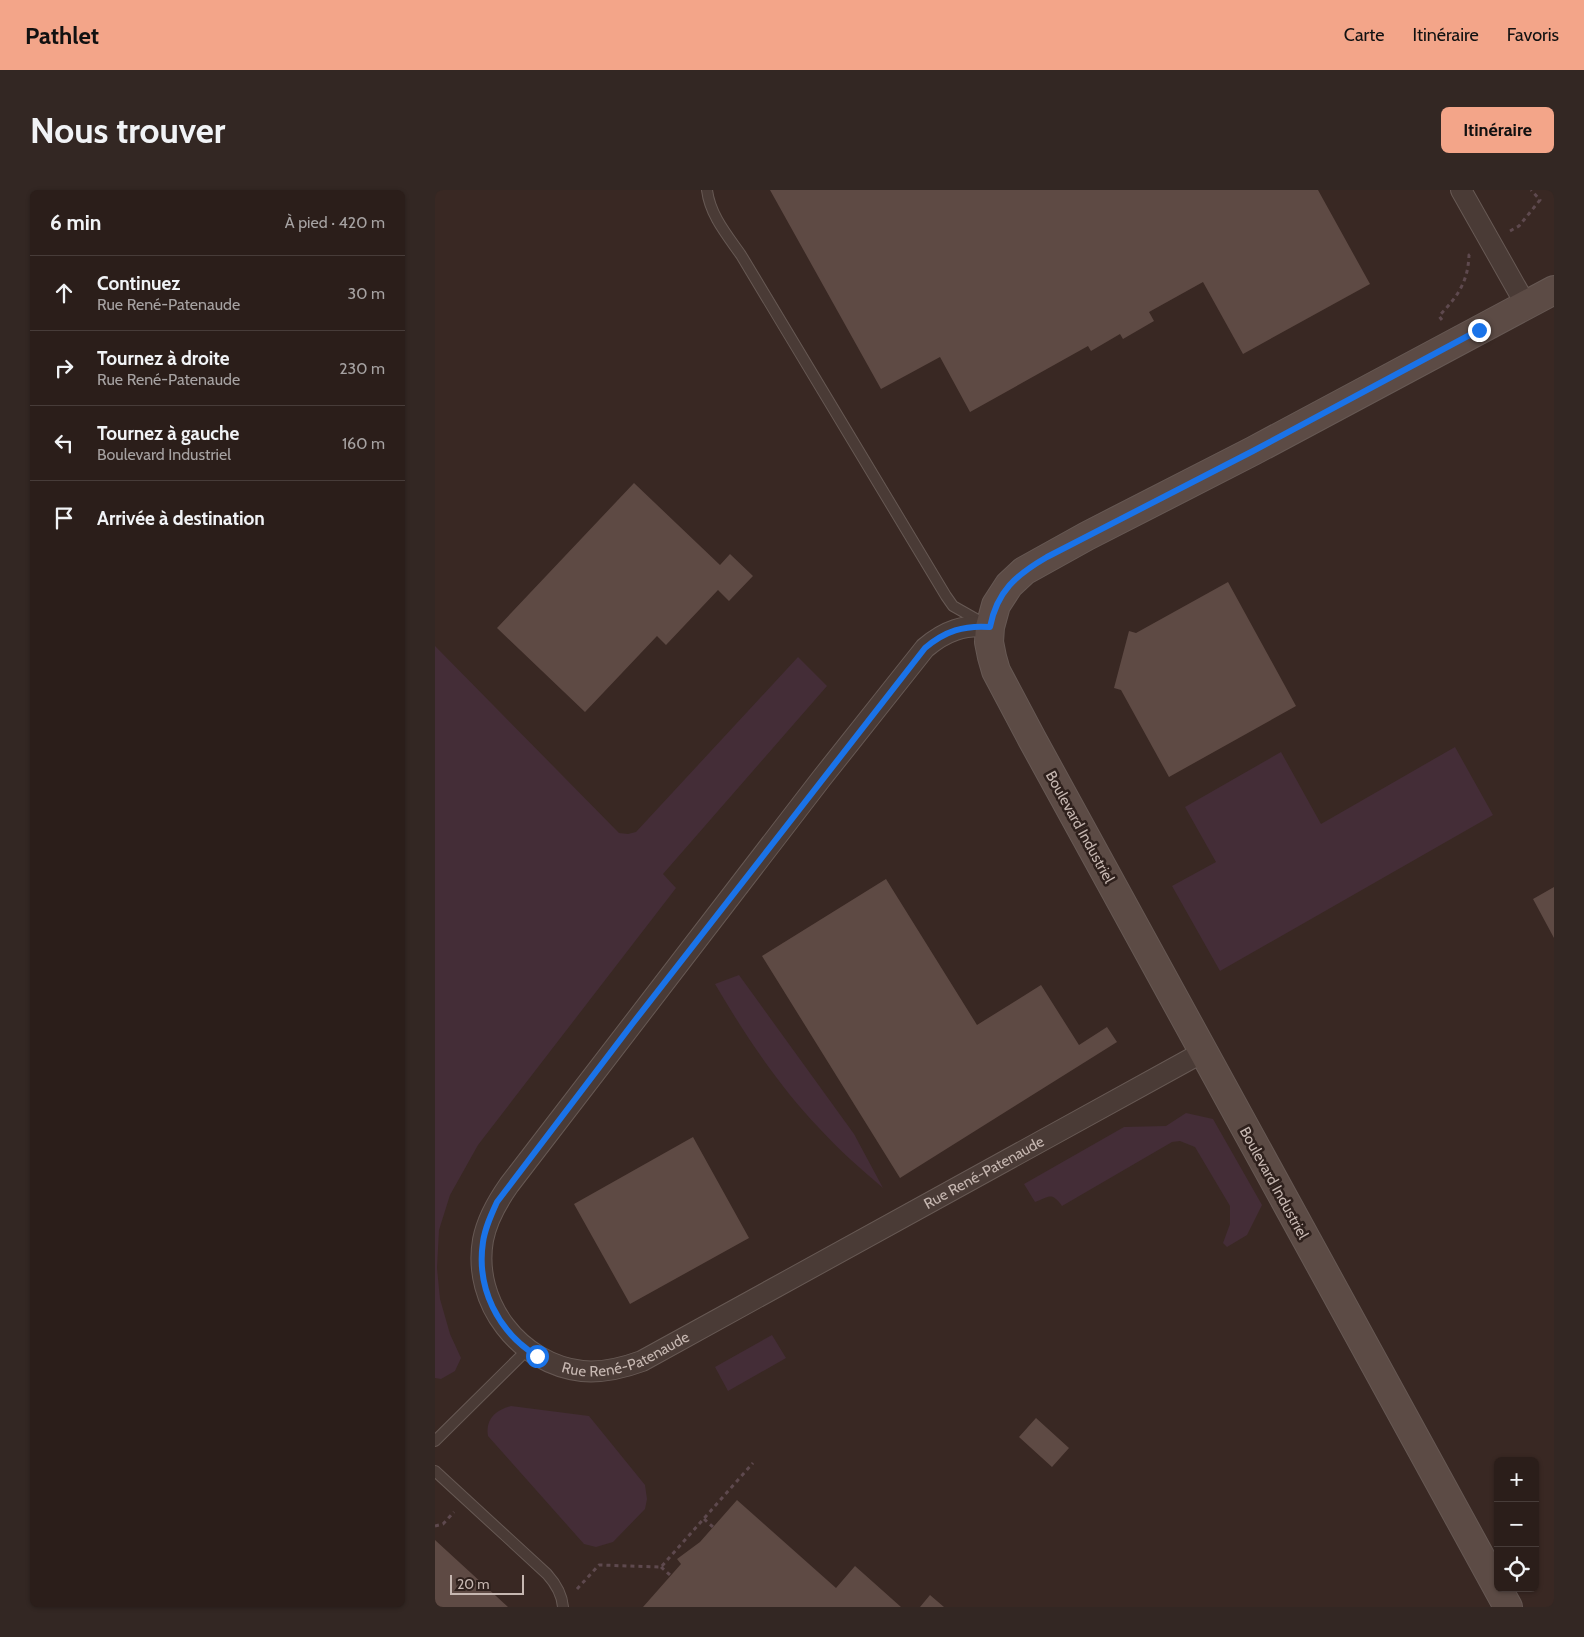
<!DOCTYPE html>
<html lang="fr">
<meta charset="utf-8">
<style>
:root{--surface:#2b1e1a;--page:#332723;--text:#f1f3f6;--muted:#a6a2a2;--line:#473c39;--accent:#f3a589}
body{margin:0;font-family:Cabin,sans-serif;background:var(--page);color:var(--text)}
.controls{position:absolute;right:15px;bottom:15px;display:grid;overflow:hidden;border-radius:8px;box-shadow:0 1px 4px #0004}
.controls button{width:45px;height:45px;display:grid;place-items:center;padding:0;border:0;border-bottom:1px solid var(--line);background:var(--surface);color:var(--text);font:25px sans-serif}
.scale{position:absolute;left:15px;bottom:12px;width:74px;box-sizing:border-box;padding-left:5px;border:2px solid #c6b7b1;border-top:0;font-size:14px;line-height:18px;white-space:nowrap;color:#c6b7b1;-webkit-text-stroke:4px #2e201c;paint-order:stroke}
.stop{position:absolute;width:15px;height:15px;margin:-11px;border:4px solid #1a73e8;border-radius:50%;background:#fff}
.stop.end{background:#1a73e8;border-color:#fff;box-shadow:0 1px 5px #0008}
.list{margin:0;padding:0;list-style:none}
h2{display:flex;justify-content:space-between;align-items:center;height:65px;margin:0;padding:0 20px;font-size:21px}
h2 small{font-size:16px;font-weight:400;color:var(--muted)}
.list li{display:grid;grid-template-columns:32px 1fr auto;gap:15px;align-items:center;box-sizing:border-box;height:75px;padding:0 20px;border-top:1px solid var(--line)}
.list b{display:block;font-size:19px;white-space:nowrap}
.list p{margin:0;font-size:16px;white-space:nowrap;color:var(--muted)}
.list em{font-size:16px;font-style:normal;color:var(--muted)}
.icon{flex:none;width:28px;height:28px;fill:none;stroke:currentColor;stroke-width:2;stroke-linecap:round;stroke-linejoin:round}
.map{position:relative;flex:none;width:1119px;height:1417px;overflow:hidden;border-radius:8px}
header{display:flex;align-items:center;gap:30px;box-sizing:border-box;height:70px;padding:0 25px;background:var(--accent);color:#111}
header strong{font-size:24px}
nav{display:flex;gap:28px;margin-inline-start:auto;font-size:18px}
.intro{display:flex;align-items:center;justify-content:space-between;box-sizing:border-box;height:120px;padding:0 30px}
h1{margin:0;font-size:35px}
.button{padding:12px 22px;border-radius:8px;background:var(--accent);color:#111;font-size:18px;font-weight:700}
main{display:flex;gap:30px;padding:0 30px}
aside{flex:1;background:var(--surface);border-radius:8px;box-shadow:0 1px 4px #0004}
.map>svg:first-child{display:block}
.green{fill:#442d37}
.building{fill:#5e4a44}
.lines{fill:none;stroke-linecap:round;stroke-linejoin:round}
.lane-casing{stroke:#675954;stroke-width:12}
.street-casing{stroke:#675954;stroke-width:22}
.secondary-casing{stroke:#675954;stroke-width:30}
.path{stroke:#5e494e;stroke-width:3;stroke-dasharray:4 4;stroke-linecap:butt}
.lane{stroke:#4a3b36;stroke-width:10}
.street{stroke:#4a3b36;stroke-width:20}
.secondary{stroke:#5c4b45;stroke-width:28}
.route{stroke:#1a73e8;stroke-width:6}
.labels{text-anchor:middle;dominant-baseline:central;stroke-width:5;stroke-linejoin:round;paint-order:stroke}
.street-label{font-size:15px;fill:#c6b7b1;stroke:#2e201c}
</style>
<header>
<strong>Pathlet</strong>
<nav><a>Carte</a><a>Itinéraire</a><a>Favoris</a></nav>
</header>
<div class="intro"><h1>Nous trouver</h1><a class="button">Itinéraire</a></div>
<main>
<aside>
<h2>6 min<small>À pied · 420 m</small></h2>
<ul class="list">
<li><svg class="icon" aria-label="ahead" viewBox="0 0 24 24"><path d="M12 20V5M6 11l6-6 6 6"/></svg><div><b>Continuez</b><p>Rue René-Patenaude</p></div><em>30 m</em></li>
<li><svg class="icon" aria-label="right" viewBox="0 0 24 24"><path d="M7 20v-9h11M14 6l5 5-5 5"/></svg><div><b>Tournez à droite</b><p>Rue René-Patenaude</p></div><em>230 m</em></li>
<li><svg class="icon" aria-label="left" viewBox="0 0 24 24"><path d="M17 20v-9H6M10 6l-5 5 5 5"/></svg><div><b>Tournez à gauche</b><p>Boulevard Industriel</p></div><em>160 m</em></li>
<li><svg class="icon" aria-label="arrive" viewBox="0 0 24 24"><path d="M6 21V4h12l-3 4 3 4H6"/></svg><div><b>Arrivée à destination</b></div></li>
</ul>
</aside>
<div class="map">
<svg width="1119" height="1417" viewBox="0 0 1119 1417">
<rect width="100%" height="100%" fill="#392823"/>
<path class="green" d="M 0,456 L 184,643 L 193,644 L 201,642 L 363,467 L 392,496 L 228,684 L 241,698 L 43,955 L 15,1005 L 4,1040 L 2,1078 L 5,1109 L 15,1144 L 26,1168 L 20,1181 L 6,1189 L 0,1188 Z
M 1020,557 L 1058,625 L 785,781 L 737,696 L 781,672 L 750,617 L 846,562 L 886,634 Z
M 304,785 L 419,944 L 448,998 C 426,979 404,960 384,938 C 343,895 310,845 280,794 Z
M 751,923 L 778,929 L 827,1015 L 812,1045 L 792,1057 L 788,1053 L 795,1034 L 795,1016 L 760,957 L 745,951 L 737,952 L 627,1016 C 617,1002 615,1006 600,1012 L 589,994 L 689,937 L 731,936 Z
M 337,1145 L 351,1168 L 293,1201 L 280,1177 Z
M 76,1216 L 154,1226 L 210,1295 L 212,1309 L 210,1319 L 178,1352 L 161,1357 L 149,1354 L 53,1246 C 50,1229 61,1220 76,1216 Z"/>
<path class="building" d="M 335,0 L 883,0 L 935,94 L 808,164 L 768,92 L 714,122 L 719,131 L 688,149 L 685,144 L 656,161 L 653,156 L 535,222 L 505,167 L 446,199 Z
M 199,293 L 285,375 L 295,364 L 318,386 L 294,411 L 283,400 L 231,455 L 222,446 L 150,522 L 62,438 Z
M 793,392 L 861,516 L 734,587 L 686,500 L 679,498 L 694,441 L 701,443 Z
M 451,689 L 542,835 L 606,795 L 644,855 L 672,837 L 682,852 L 465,988 L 327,766 Z
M 1119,697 L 1119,748 L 1098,709 Z
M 258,947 L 314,1048 L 195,1114 L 139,1014 Z
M 601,1228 L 634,1258 L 617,1277 L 584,1247 Z
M 302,1310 L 401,1398 L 420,1376 L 466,1417 L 208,1417 L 246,1374 L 242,1369 L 265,1352 Z
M 0,1350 L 73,1417 L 0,1417 Z
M 495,1405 L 509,1417 L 485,1417 Z"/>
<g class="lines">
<g class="lane-casing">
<path id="lane" d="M 272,0 C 275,25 292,45 306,65 L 511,406 L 518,416 L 548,433
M 0,1251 L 92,1160
M 0,1281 L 112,1384 C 121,1394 127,1404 128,1417"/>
</g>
<g class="street-casing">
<g id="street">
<path d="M 1026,0 L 1091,115"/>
<path id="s1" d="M 555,437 C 529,434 510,441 490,458 L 386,589 L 74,995 C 62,1012 52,1029 48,1050 C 37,1113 85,1174 147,1181 C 168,1183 188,1178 207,1171 L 768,862"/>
</g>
</g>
<g class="secondary-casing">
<path id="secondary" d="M 1073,1417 L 597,549 L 561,481 L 557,467 L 554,452 L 555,437 L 561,415 L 574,395 L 589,381 L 652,346 L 818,261 L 1119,100"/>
</g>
<path class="path" d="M 1075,41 L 1084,36 L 1105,10 L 1096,0
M 1007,130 L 1004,126 C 1023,106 1033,92 1034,65 L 1037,63
M 269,1329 L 278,1337
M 0,1336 L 8,1334 L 19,1322
M 226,1377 L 235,1385
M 142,1399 L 164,1375 L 226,1377 L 318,1273"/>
<use href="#lane" class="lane"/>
<use href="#street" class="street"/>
<use href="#secondary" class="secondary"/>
</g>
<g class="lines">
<path class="route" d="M 102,1166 C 63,1142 41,1098 48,1052 C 50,1038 56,1025 62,1012 L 198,833 L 490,458 C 510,441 529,435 555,437 C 562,401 581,385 612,367 L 818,261 L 1044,140"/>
</g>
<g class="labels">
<g class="street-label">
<text transform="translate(645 637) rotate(61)">Boulevard Industriel</text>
<text stroke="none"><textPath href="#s1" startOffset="1446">Rue René-Patenaude</textPath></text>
<text transform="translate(839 993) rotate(61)">Boulevard Industriel</text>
<text stroke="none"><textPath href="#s1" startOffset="1041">Rue René-Patenaude</textPath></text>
</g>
</g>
</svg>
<div class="controls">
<button>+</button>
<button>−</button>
<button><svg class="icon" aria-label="locate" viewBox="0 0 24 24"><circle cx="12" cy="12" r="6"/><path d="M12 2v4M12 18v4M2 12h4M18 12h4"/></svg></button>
</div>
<div class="scale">20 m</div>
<div class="stop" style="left:102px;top:1166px"></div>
<div class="stop end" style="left:1044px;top:140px"></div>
</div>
</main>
